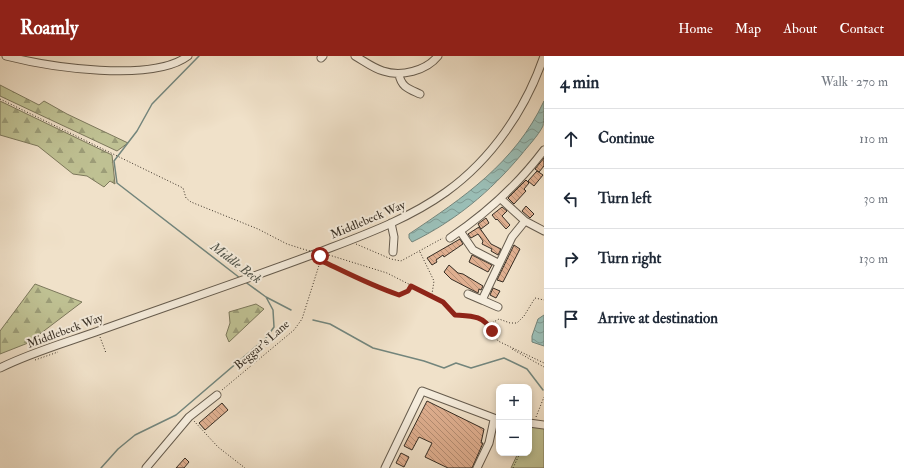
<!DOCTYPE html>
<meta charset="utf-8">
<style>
:root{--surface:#fff;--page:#f6f6f7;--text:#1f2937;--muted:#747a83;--line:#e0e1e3;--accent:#8f2418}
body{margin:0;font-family:"IM FELL Double Pica",serif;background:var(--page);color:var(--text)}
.controls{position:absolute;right:12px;bottom:12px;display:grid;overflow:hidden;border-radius:8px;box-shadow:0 2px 6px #0003}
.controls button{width:36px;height:36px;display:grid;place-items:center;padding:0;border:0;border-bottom:1px solid var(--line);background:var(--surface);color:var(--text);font:20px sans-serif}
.stop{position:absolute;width:12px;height:12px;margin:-9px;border:3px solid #8f2418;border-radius:50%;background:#fff}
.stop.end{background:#8f2418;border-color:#fff;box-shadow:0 1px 4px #0008}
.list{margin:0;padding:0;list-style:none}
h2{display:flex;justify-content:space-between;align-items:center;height:52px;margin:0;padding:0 16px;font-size:17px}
h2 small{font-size:13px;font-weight:400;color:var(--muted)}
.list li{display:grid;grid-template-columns:26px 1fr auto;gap:12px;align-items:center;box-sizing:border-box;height:60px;padding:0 16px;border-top:1px solid var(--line)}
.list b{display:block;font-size:15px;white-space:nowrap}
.list em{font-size:13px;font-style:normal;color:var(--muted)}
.icon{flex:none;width:22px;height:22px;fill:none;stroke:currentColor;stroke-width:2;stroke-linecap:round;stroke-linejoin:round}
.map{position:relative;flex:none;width:544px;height:412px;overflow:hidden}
header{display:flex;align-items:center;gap:24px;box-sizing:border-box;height:56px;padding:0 20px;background:var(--accent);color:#fff}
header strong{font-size:19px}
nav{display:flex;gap:22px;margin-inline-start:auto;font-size:14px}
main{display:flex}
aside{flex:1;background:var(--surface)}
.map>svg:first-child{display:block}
.forest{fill:url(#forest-firs);stroke:#7c785c}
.park{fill:#bfc193;stroke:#7c785c}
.water{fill:url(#water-waves);stroke:#73857c}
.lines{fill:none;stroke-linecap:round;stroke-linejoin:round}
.stream{stroke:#73857c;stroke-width:1.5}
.building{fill:url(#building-back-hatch);stroke:#382f25}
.minor-casing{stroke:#665c4e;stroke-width:9}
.path{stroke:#382f25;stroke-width:1;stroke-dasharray:1 2;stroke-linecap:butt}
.minor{stroke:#f5ecdc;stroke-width:7}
.path-bridge{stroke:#382f25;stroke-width:1;stroke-dasharray:1 2;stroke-linecap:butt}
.route{stroke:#8f2418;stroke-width:5}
.labels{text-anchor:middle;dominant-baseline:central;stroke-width:4;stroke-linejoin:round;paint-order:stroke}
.street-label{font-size:12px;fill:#382f25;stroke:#f5ecdc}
.water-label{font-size:13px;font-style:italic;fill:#505349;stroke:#f5ecdc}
</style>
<header>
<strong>Roamly</strong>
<nav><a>Home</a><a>Map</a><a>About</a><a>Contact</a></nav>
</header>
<main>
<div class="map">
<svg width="544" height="412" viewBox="0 0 544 412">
<defs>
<pattern id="forest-firs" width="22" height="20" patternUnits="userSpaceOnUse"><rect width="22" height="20" fill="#bfc193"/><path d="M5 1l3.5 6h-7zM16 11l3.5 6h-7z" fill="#9c9d78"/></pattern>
<pattern id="water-waves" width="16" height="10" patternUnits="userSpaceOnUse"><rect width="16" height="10" fill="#9abeb6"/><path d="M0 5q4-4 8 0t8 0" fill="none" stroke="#7f9b94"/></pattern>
<pattern id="building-back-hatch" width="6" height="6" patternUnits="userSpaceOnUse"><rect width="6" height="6" fill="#dfaf90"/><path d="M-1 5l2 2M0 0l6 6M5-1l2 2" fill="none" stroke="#b68f75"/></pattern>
</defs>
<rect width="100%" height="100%" fill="#f0e1c9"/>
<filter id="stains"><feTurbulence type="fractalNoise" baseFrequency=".005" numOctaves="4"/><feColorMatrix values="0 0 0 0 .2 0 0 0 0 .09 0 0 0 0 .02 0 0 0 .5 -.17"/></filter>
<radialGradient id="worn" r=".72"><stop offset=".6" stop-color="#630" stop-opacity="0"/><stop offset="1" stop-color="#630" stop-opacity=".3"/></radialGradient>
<path class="forest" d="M 0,29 L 39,49 L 44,45 L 67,58 L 128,87 L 117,95 L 0,40 Z
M 0,45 L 112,99 L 115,128 L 110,125 L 104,131 L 87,120 L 73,118 L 38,90 L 0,79 Z
M 35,228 L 82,246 L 28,287 L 0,298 L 0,275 Z
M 256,248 L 264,253 L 229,286 L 226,279 L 230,267 L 229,256 Z"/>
<path class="park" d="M 530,370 L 544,372 L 544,412 L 511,412 L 518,397 L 529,397 Z"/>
<path class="water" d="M 544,45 C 544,52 544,64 543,70 C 538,80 528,90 521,99 C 490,136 455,165 412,186 L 409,182 L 409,178 C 463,142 515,107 544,45 Z
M 544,259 L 544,290 L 532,286 L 532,280 L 538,263 Z"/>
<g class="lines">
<path class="stream" d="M 199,0 L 152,48 L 137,75 L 114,105 L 117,127 L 240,222
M 266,241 L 291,254
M 313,264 L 330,268 L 373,292 L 424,305 L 444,312 L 456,307 L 471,312 L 504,302 L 527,313 L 543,334
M 101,412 L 118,393 L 135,379 L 176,359 L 266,282 L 274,271 L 273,254 L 266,241 L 244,225"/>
</g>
<path class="building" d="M 544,102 L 544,110 L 539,116 L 535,113 Z
M 537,115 L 543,119 L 534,130 L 528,125 Z
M 526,124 L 529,127 L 524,133 L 526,135 L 514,148 L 508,142 Z
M 526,150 L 534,158 L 530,162 L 522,155 Z
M 502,151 L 507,155 L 502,160 L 510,169 L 506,173 L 497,163 L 496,164 L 492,159 Z
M 486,162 L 489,167 L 481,173 L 478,168 Z
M 479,171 L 491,188 L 501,193 L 498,199 L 491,195 L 492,193 L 482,188 L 483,185 L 478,178 L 471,182 L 468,178 Z
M 460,183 L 463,188 L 444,201 L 443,199 L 436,204 L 437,206 L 432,209 L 427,202 Z
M 514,189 L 520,193 L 503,226 L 497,224 Z
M 472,199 L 492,209 L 488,216 L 469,206 Z
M 449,209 L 458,217 L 463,218 L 483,230 L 481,234 L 479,233 L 478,237 L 451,223 L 444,216 Z
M 493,232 L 500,235 L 496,242 L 490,239 Z
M 427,345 L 484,373 L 481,387 L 483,387 L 472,412 L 448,412 L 425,401 L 432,387 L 419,381 L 412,394 L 404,390 Z
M 222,347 L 228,354 L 205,374 L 199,367 Z
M 401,397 L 409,401 L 404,411 L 396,407 Z
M 185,402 L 189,406 L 184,412 L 176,412 Z"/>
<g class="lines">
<g class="minor-casing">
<path id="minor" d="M 6,0 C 49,11 152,27 188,0
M 355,0 C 364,5 373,12 383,15 C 401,21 426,15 438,0
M 321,2 L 323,0
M 399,18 C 401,31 409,33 420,38
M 501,143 L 525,165 L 544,175
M 391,167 L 394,181 L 393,196
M 460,175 L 473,194 L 498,207
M 450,182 C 487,157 517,130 544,94
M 468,238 L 482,244 L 512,181 L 525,165
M 482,244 L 498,251
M 0,312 C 32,296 68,286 101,274 C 173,248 245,224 317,197 C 361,180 407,164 446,136 C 492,103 526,53 544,0
M 529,367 L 544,369
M 146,412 L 189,361 L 217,339
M 385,412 L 422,335 L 499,364
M 477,412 L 489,387 L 494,364"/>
</g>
<path class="path" d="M 0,43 L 183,132 L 186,142 L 191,146 L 258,173 L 287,188 L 306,194
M 356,188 L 391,203 L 401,205 L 443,182
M 420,196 L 434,225 L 432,238
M 329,199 L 387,217 L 438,243 L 455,259 L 470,259 L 485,265 L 489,269 L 498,285 L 544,307
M 323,205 L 359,224 L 399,239 L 408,235 L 410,230
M 490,268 L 499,263 L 510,267 L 517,267 L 524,260 L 535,242 L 544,244
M 100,281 L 106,297
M 512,293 L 544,311
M 35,304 L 58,296
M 222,334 L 294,274 L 302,263 L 321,203
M 536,361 L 544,341
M 194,365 L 218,391 L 245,412
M 513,412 L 520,397"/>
<use href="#minor" class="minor"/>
<path class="path-bridge" d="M 306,194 L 327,199"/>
</g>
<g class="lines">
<path class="route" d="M 320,200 L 322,205 C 347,217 372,230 399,239 L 408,235 L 411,230 L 443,246 L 455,259 C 471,260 483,259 492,275"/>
</g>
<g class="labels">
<g class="street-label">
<text transform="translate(368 164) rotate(-23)">Middlebeck Way</text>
<text transform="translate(65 275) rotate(-20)">Middlebeck Way</text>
<text transform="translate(262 289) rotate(-41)">Beggar's Lane</text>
</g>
<g class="water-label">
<text transform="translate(236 207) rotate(37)">Middle Beck</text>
</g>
</g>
<rect width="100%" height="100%" filter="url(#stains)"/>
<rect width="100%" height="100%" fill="url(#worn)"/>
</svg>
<div class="controls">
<button>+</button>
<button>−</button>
</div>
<div class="stop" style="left:320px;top:200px"></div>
<div class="stop end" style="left:492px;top:275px"></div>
</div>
<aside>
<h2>4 min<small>Walk · 270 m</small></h2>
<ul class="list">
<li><svg class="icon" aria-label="ahead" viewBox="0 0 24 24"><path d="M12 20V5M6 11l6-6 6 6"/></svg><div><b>Continue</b></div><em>110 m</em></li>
<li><svg class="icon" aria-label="left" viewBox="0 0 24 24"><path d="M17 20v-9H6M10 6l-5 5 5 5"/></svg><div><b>Turn left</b></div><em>30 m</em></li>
<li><svg class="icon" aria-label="right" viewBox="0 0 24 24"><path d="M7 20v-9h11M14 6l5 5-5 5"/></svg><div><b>Turn right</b></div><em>130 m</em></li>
<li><svg class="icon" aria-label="arrive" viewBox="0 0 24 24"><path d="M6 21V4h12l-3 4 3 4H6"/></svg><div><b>Arrive at destination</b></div></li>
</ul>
</aside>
</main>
